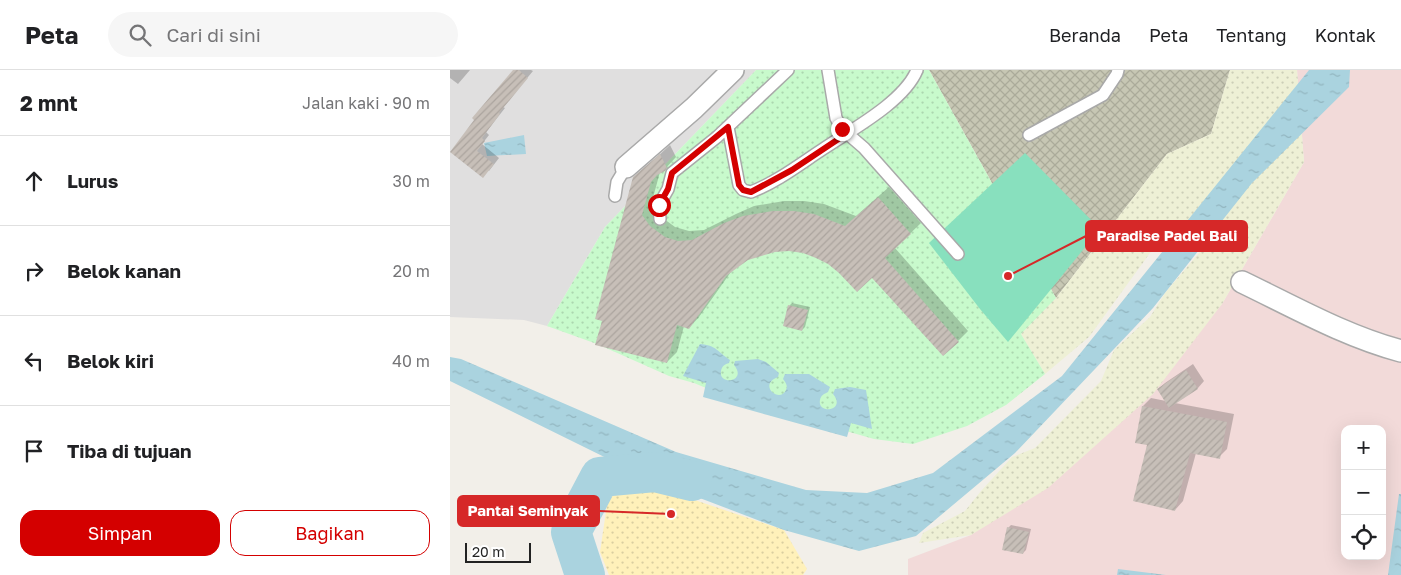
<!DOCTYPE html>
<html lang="id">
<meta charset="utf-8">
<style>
:root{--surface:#fff;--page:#f6f6f6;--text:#202124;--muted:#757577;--line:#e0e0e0;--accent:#d40000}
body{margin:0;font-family:"Golos Text",sans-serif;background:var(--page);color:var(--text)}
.controls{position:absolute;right:15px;bottom:15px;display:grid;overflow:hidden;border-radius:10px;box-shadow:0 5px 20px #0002}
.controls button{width:45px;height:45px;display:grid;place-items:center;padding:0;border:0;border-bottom:1px solid var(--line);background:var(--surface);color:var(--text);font:25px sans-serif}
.scale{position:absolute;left:15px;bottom:12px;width:66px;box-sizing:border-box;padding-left:5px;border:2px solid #222;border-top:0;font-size:14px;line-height:18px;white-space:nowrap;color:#222;-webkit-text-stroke:4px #fff;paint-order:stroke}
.stop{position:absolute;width:15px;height:15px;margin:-11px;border:4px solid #d40000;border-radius:50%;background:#fff}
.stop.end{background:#d40000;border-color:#fff;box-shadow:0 1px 5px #0008}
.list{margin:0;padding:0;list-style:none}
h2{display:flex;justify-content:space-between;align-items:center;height:65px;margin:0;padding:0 20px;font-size:21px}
h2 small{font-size:16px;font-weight:400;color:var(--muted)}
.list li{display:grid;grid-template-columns:32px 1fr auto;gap:15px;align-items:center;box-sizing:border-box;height:90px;padding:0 20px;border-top:1px solid var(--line)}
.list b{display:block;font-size:19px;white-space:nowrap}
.list em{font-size:16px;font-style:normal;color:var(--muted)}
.actions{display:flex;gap:10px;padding:15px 20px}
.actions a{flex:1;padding:11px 0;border:1px solid var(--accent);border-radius:15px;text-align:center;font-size:18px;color:var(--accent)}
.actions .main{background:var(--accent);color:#fff}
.icon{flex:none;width:28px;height:28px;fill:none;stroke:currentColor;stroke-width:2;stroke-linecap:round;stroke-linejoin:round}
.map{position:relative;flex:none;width:951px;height:505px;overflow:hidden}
header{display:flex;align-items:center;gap:30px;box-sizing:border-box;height:70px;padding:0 25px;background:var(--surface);border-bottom:1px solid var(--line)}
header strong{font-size:24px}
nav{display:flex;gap:28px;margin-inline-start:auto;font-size:18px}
.search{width:350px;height:45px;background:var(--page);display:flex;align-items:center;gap:12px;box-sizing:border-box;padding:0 18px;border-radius:28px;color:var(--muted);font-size:19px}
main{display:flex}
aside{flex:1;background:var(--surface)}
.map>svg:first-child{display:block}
.residential{fill:#e0dfdf}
.commercial{fill:#f2dad9;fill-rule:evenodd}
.construction{fill:url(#construction-cross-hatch)}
.farmland{fill:url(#farmland-dots)}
.sand{fill:url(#sand-dots)}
.park{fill:url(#park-dots)}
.pitch{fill:#88e0be}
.water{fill:url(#water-ripples)}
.shadow{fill:#0003}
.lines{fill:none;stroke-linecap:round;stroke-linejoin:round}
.river{stroke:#aad3df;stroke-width:40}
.building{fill:url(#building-hatch)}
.service-casing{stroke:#a9a9a9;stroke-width:14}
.minor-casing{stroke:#a9a9a9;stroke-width:24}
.service{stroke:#fff;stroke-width:11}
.minor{stroke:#fff;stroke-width:21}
.route{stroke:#d40000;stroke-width:6}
.leader{fill:none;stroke:#d62828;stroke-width:2}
.callout-dot{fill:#d62828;stroke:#fff;stroke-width:2}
.callout{fill:#d62828;stroke:#d62828;stroke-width:2}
.callout-label{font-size:15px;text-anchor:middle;font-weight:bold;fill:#fff}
</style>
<header>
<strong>Peta</strong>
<div class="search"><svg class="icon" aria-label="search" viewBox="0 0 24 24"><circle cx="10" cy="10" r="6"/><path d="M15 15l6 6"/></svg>Cari di sini</div>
<nav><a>Beranda</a><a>Peta</a><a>Tentang</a><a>Kontak</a></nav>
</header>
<main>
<aside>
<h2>2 mnt<small>Jalan kaki · 90 m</small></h2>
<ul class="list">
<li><svg class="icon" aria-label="ahead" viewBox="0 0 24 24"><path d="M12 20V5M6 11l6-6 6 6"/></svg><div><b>Lurus</b></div><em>30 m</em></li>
<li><svg class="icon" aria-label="right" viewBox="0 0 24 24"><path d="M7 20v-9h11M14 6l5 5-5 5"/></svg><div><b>Belok kanan</b></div><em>20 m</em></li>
<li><svg class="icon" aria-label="left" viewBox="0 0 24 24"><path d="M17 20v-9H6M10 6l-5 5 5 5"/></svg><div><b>Belok kiri</b></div><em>40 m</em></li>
<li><svg class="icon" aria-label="arrive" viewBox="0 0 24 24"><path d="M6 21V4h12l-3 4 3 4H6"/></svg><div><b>Tiba di tujuan</b></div></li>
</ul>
<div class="actions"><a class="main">Simpan</a><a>Bagikan</a></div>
</aside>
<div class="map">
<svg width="951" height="505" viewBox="0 0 951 505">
<defs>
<pattern id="construction-cross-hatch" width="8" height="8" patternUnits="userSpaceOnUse" patternTransform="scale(1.25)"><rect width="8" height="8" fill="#c7c7b4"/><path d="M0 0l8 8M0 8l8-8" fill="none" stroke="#abab9a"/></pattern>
<pattern id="farmland-dots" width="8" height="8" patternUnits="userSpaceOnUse" patternTransform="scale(1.25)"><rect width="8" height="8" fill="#eef0d5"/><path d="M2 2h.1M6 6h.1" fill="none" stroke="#ccceb7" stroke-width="1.8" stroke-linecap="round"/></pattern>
<pattern id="sand-dots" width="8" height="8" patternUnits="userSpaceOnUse" patternTransform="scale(1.25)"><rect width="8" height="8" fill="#fff1ba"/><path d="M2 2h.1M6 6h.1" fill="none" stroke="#dacea0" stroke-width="1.8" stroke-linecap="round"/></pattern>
<pattern id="park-dots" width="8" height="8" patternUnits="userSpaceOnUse" patternTransform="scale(1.25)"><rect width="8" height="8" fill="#c8facc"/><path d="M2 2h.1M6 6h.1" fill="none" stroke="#acd6af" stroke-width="1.8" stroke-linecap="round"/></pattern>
<pattern id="water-ripples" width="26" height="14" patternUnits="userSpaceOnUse" patternTransform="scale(1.25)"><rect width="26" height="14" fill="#aad3df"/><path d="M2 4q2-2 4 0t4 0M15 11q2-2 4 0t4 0" fill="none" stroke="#92b5bf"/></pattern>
<pattern id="building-hatch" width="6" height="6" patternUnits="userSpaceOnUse" patternTransform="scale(1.25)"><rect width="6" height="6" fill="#c7bfb8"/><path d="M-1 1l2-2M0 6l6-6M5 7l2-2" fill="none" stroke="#aba49e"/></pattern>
</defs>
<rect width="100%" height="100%" fill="#f2efe9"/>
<path class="residential" d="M 0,0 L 306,0 L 155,157 L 97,256 L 74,250 L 0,247 Z"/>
<path class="commercial" d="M 847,0 L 951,0 L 951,505 L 458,505 L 458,489 L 521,465 L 772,234 L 854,92 ZM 895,359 L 932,359 L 932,486 L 895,486 Z"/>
<path class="construction" d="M 479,0 L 780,0 L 761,64 L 717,84 L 606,228 Z"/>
<path class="farmland" d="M 780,0 L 847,0 L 854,92 L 772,234 L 703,324 L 598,418 L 521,465 L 469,473 L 473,463 L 515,441 L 531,421 L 562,387 L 585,378 L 651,311 L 664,280 L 700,247 L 715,223 L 754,177 L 716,161 L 639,267 L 595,304 L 571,264 L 606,228 L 717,84 L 761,64 Z"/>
<path class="sand" d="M 194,413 L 334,460 L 357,499 L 353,505 L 159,505 L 150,482 L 158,428 Z"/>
<path class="park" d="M 306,0 L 479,0 L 606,228 L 571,264 L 595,304 L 556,335 L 517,356 L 463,374 L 424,369 L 280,328 L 244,313 L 219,306 L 147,274 L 97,256 L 155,157 Z"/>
<path class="pitch" d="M 575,83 L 650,159 L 558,272 L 530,239 L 479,173 Z"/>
<path class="water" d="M 859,0 L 900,0 L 899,17 L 802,113 L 703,238 L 565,383 L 466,466 L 409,481 L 334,460 L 197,408 L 0,311 L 0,287 L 11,289 L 226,382 L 356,420 L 417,423 L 483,403 L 612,306 Z
M 74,65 L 76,84 L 37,86 L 34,73 Z
M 250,274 C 266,275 268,282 280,290 L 279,293 C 275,294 272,296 271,301 C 268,316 298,312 284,295 L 285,291 L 308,289 L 316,292 L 329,303 L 328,307 C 307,315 330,334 336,320 C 338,316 336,313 333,309 L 335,304 L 359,304 L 380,317 L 378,322 C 374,324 371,325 370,330 C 367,345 397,341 383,324 L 385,319 L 400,317 L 416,320 L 422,359 L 401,353 L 397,367 L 253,327 L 256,313 L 233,306 Z
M 949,424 L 951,424 L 951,505 L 938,505 Z
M 668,499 L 716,505 L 667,505 Z"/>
<path class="shadow" d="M 0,0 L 20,0 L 8,14 L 0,8 Z
M 64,0 L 81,0 L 83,1 L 53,37 L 55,38 L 36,62 L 39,65 L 32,74 L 49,88 L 39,101 L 2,82 Z
M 220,75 L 226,87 L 214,100 L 210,102 L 201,135 L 210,146 L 225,157 L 239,161 L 254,160 L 286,144 L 304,136 L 334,131 L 354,131 L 374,134 L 406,146 L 439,117 L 471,153 L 445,178 L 518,261 L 508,271 L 422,206 L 379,193 L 353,182 L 325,180 L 297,188 L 283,199 L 249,247 L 239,258 L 234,256 L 227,282 L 217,292 L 147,274 L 192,101 Z
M 342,233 L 360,237 L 355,257 L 352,260 L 339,236 Z
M 743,294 L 754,311 L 748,318 L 725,333 L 784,344 L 777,379 L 769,387 L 746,383 L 733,431 L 725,440 L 698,374 L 693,336 L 701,328 L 716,331 L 708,319 L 715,313 Z
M 561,455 L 581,459 L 576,480 L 573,483 L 558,458 Z"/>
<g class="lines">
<path class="river" d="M 135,505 L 121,462 L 150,407 L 205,402 L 242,411"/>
</g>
<path class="building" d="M 63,0 L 69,0 L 78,8 L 49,43 L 50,44 L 32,68 L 35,71 L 27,81 L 44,94 L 33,108 L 0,82 L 24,50 L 22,48 Z
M 210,84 L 217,98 L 215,101 L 207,105 L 201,112 L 192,145 L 200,156 L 215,167 L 228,171 L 242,170 L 274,153 L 293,146 L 323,141 L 344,141 L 364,144 L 395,156 L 428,127 L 461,164 L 435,188 L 509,272 L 493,286 L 422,208 L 407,222 L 389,203 L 378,194 L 366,188 L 353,183 L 339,181 L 325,182 L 298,190 L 276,206 L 239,259 L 227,255 L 217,293 L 145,275 L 152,251 L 145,249 L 183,107 Z
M 338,235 L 358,240 L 352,261 L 333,256 Z
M 736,300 L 748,319 L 719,338 L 707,319 Z
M 692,336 L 777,352 L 770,389 L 740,383 L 725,441 L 683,431 L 697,375 L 685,373 Z
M 557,457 L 579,462 L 573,484 L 552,480 Z"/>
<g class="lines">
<g class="service-casing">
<path id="service" d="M 378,0 L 386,48 L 392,59 L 414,78 L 508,184
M 278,57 L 289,115 L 293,120 L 301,122 C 327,112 350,94 373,79 C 401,60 454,32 467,0
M 579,65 L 653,25 L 667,4 L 668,0
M 165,126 L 167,112 L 176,97
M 210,149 L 209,135 L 218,119 L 222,103 L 267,67 L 338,0"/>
</g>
<g class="minor-casing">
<path id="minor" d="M 176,97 L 244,38 L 283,0
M 792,212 C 844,237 895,266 951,281"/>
</g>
<use href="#service" class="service"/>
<use href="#minor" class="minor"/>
</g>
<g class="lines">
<path class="route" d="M 209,135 L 218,119 L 222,103 L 278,57 L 289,115 L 293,120 L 301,122 L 342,100 L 396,64 L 392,59"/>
</g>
<path class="leader" d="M558 206L636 166M221 444L149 441"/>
<g class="callout-dot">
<circle cx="558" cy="206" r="5"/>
<circle cx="221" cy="444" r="5"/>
</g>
<g class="callout">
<rect x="636" y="151" width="161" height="30" rx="5"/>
<rect x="8" y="426" width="141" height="30" rx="5"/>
</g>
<g class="callout-label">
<text x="717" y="171">Paradise Padel Bali</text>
<text x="78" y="446">Pantai Seminyak</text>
</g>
</svg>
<div class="controls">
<button>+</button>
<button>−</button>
<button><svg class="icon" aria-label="locate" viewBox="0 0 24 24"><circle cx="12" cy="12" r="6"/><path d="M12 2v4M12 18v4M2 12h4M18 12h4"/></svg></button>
</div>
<div class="scale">20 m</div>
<div class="stop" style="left:209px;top:135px"></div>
<div class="stop end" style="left:392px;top:59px"></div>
</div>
</main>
